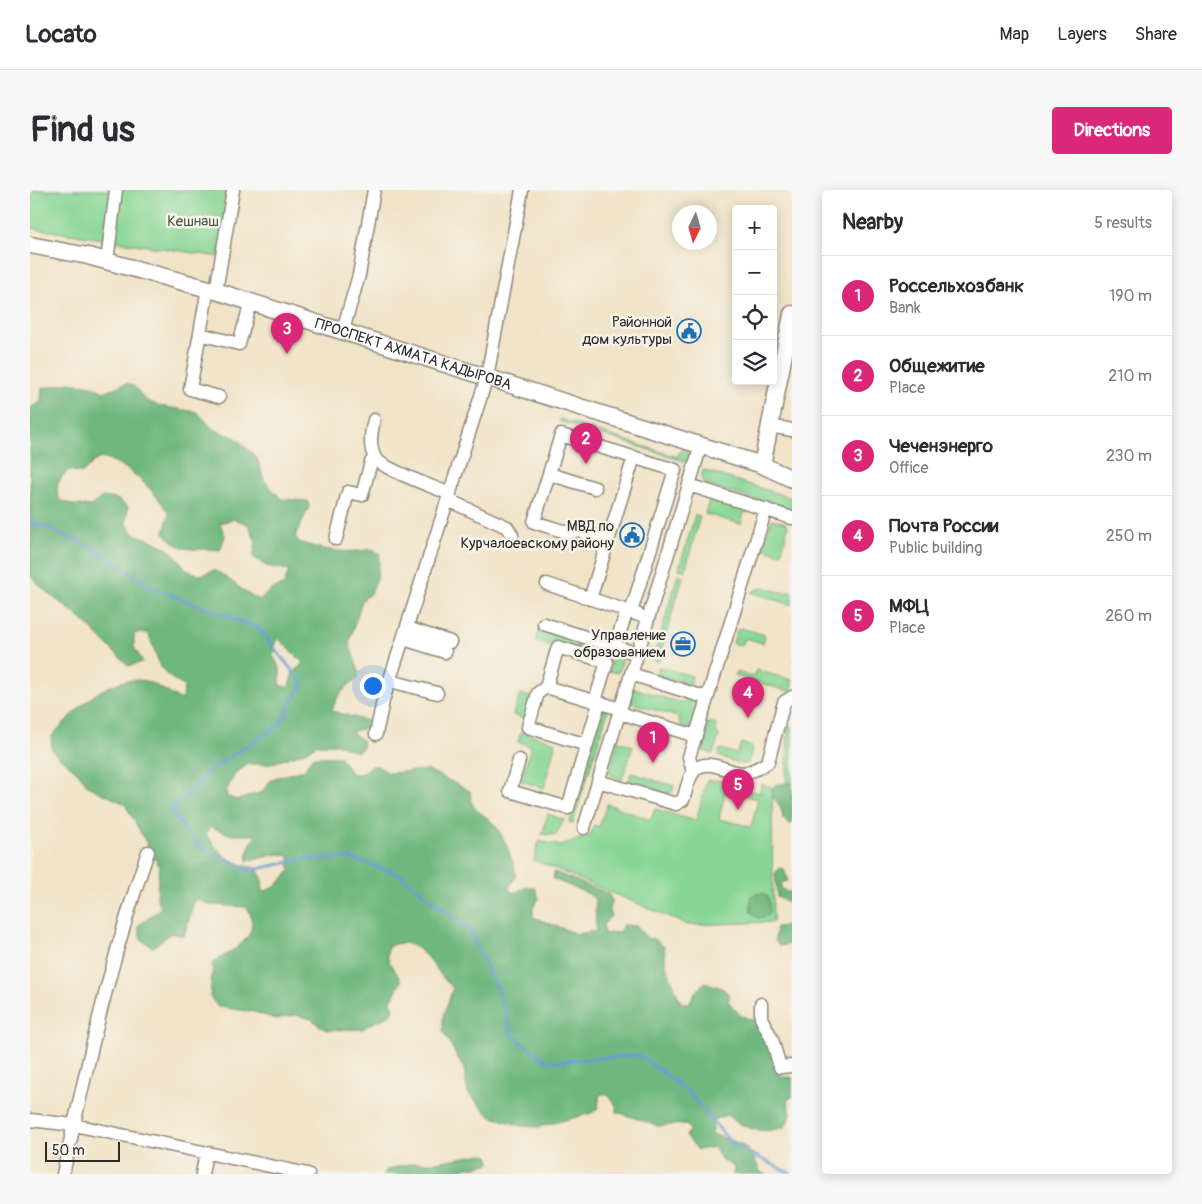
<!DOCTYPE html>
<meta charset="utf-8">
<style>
:root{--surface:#fff;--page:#f7f7f7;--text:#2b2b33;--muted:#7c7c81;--line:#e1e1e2;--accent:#db2777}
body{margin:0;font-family:Pangolin,sans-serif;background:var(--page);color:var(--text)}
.controls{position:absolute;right:15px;top:15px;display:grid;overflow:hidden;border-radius:5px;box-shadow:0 2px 12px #0003}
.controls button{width:45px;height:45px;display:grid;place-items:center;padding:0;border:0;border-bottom:1px solid var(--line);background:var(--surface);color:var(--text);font:25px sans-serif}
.compass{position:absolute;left:642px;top:15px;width:45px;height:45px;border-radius:50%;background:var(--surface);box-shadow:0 2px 12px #0003;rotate:185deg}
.scale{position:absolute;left:15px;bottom:12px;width:75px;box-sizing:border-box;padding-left:5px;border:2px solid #2b2b2b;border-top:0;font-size:14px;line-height:18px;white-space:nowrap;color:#2b2b2b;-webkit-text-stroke:4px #f7f3e8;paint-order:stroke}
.you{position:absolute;left:342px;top:495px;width:18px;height:18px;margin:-12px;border:4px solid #fff;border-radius:50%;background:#1a73e8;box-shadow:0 0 0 8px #1a73e833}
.badge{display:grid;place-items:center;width:32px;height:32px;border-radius:50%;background:var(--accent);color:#fff;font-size:16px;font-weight:700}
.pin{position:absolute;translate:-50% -41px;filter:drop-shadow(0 1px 2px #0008)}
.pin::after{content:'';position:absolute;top:26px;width:18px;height:15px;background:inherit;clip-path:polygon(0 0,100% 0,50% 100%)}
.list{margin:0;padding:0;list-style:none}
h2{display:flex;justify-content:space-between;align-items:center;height:65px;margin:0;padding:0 20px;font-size:21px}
h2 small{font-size:16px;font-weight:400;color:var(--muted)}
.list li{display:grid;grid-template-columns:32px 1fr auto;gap:15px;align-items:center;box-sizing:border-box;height:80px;padding:0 20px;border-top:1px solid var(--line)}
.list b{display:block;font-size:19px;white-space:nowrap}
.list p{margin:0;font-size:16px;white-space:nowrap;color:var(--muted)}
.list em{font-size:16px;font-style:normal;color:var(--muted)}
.icon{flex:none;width:28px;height:28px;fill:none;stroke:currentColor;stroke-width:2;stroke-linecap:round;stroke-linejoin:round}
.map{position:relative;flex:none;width:762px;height:984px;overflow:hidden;border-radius:5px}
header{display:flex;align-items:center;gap:30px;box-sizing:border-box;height:70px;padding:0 25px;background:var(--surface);border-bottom:1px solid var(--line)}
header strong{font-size:24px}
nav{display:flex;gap:28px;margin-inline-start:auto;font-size:18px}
.intro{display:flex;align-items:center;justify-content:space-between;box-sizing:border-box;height:120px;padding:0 30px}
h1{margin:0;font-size:35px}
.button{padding:12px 22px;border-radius:5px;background:var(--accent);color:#fff;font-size:18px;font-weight:700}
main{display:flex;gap:30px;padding:0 30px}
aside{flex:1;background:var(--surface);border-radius:5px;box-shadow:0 2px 12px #0003}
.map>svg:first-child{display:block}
.green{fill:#88d695;stroke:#5a8060}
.forest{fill:#6eb77e;stroke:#4c7154;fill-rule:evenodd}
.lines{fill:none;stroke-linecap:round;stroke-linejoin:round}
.stream{stroke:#6d9bd5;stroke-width:3}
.minor-casing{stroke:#8e8779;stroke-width:15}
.major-casing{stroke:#8e8779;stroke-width:19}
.minor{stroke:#fff;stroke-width:12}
.major{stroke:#fff;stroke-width:16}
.labels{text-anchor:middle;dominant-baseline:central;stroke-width:5;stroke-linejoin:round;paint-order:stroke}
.park-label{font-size:15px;fill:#425646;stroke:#f7f3e8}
.poi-label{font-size:15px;fill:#2b2b2b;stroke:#f7f3e8;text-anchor:end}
.street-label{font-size:15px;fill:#2b2b2b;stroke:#f7f3e8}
</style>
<header>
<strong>Locato</strong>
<nav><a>Map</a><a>Layers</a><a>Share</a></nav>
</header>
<div class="intro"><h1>Find us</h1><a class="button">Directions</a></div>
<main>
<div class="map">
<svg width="762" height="984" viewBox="0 0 762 984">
<rect width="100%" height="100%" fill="#f7f3e8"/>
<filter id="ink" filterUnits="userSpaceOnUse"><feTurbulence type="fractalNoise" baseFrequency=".02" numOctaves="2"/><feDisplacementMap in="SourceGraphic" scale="10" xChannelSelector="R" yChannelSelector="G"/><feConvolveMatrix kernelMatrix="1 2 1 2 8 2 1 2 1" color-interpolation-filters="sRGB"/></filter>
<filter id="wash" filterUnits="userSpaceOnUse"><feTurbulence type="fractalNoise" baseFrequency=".0096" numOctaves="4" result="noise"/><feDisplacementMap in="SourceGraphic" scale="20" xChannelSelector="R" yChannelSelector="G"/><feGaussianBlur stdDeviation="1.12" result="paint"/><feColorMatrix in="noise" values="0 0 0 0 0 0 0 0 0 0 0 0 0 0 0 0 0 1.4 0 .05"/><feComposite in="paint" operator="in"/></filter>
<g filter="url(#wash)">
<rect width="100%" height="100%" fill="#f1e3c7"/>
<path class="green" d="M 0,0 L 200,0 L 189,67 L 0,38 Z
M 530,229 L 647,267 L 650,261 L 657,259 L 661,263 L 660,273 L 529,231 Z
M 673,280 L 762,308 L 762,321 L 677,295 L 671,288 Z
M 680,307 L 716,317 L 711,334 L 675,324 Z
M 665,325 L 670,326 L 655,381 L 649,379 Z
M 742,329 L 754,332 L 758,336 L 751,364 L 732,358 Z
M 648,384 L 653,386 L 628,472 L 623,470 Z
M 733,397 L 757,404 L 758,400 L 762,401 L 762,415 L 721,402 Z
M 510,437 L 595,463 L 588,483 L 579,481 L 582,470 L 519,451 L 518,456 L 505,452 Z
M 711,438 L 735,445 L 733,453 L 715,448 L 712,456 L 703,453 L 707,440 Z
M 629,477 L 662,486 L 660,495 L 626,485 Z
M 726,480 L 762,490 L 762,500 L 758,501 L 705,486 L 706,482 L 723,487 Z
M 603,498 L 652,513 L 659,507 L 669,511 L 662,536 L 658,538 L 651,536 L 648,527 L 599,512 Z
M 490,504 L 502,507 L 496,529 L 483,525 Z
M 573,519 L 578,520 L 543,633 L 539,632 Z
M 679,532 L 686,534 L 686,541 L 689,546 L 683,564 L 673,561 L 671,557 Z
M 758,536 L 762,536 L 762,594 L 756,595 Z
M 616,538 L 641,546 L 640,555 L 637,557 L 613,549 L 612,545 Z
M 491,542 L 526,552 L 514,598 L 491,591 L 501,556 L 488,552 Z
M 588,551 L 603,556 L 592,590 L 582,586 L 579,582 Z
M 711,553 L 723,557 L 718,573 L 711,574 L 688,566 L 690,559 L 707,564 Z
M 601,583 L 644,596 L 642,602 L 636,604 L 598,593 Z
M 677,590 L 698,591 L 697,596 L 709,598 L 708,604 L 695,602 L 689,629 L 721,637 L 728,609 L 718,607 L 719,601 L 730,603 L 731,594 L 742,597 L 743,732 L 658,735 L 504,670 L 509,651 L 531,656 L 560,646 L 564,635 L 569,637 L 577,614 L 621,630 L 625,619 L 666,631 Z
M 518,624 L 534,630 L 526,645 L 512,644 Z"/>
<path class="forest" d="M 40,193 L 62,196 L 74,202 L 97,193 L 104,196 L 115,210 L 129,216 L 167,222 L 183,239 L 206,248 L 227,268 L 234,290 L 251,309 L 278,311 L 279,317 L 265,346 L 269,352 C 295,361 316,364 343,359 L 350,364 L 347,388 L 341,403 L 332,410 L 319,453 L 329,482 L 327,489 C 314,498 306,506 302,521 L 338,531 L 338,537 L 321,542 L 332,550 L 333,557 L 327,562 L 307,554 L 287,554 L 275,562 L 240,574 L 218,574 L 205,584 L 196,601 L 197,607 L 208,610 L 232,602 L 240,591 L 247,587 L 274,580 L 282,567 L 310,567 L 322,584 L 330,584 L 342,576 L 348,576 L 359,583 L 398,580 L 440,601 C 442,624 449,619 463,633 C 473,643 484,672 486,686 L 478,699 L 484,703 L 497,697 L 505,698 L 509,709 L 503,717 L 503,727 L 547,744 L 566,741 L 565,709 L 559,704 L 523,689 L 524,682 L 579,704 L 582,711 L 579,718 L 581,726 L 573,735 L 574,744 L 589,742 L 593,735 L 607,736 L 616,748 L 624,749 L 634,757 L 636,776 L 651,813 L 659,813 L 666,801 L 675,792 L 692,798 L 700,805 L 698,811 L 710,825 L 727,832 L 741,853 L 751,887 L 762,887 L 762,907 L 757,910 L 761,924 L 755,937 C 731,944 717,941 697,925 L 683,930 L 682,944 C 709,954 719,951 730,982 L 735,984 L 702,984 L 704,983 L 704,977 L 691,969 L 684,957 L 668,960 L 656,946 L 660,940 L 656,934 L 628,936 L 587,922 L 586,915 L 577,904 L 570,904 L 568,918 L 562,923 L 509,937 L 491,936 L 460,926 L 438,903 L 434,879 L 413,841 L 413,827 L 423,798 C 404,782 390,742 359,756 C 353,773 366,777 371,792 L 361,811 L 364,819 C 355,833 345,828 333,839 L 296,840 L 281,829 L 266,825 L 246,829 L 224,822 L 188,817 L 180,807 L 183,772 C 206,759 233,746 217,717 L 181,715 L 165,708 L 154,746 L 141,743 L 123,757 L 111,750 L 108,736 L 131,718 L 127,708 L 129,676 L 95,614 L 59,597 L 47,582 L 22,561 L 21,547 C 44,523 70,490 107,490 C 125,490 137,505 153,510 L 154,496 C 125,481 130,470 118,443 L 104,443 L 104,457 L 113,472 L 99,476 C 82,461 68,444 51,429 C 34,414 15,403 0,386 L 0,218 L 11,212 L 12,198 ZM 70,268 C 94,269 128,304 139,324 L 134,343 C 157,367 161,356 190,360 L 195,346 L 190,333 L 204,329 L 218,334 L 226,352 L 223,367 L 236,376 L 259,380 L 254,394 L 241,400 L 230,410 C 212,403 201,388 184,380 L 170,385 L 156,380 C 144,358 126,351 103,344 L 96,332 L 98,317 L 87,309 L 72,307 L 61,316 L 43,315 L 30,310 C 23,297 29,289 39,280 L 53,283 L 63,272 ZM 247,447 L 273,473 L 263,483 L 258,498 L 250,495 L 250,478 L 243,466 ZM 180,637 L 202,645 L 226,645 L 219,657 L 217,671 L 248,664 L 259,666 L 260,681 L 245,697 L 233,702 L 232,688 L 227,678 C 202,674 191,666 176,644 Z
M 762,593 L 762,633 L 760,634 L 753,629 C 752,620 750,613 742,607 L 742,600 L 746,594 Z
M 750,678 L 754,679 L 758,691 L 751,693 L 751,697 L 756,702 L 762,702 L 760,713 L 747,707 L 745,683 Z
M 732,703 L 738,707 L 740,720 L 737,726 L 728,728 L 721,722 L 721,706 Z
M 760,731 L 762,732 L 762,754 L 749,756 L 745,750 L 746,737 L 754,736 Z
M 452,964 L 459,966 L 460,973 L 446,977 L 436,977 L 427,982 L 400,979 L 391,984 L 353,984 L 358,979 L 384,973 L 400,973 Z"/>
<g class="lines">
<path class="stream" d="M 0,331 L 61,357 L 123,398 L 228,438 L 273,494 L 249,535 L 179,581 L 141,622 L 167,655 L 218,681 L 274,669 L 320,668 L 369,684 L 439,740 L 468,800 L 482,845 L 518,872 L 610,865 L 658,902 L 703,955 L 762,984"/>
</g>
</g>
<g filter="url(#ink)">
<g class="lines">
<g class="minor-casing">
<path id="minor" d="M 77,71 L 86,0
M 178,98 L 160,199 L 189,207
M 186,101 L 203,0
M 313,140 L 329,85 L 344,0
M 170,144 L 209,154 L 221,112
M 344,230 C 341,242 338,258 346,269 C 355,280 404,297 420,304
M 740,236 L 762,240
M 519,284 L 565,298
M 659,295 L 671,255
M 418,310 L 477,337 L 482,345
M 306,349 L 318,302 L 332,305 L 341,272 L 346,269
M 578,349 L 548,340 L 539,343 L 504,332 L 531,245 L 645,280 L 601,422
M 517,394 L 609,425
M 560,409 L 604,267
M 514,434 L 608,464
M 377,438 L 420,452
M 588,447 L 597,421
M 374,449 L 415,462
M 601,484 L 677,508
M 360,491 L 407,503
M 516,497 L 591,519
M 590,523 L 666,546
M 346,544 L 353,511 L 457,187 L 492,0
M 557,555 L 498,537 L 508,503 L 516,497 L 528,457 L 577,472 L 565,511
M 489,570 L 480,601 L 538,618 L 569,513
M 663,582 L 659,567 L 736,319
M 568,591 L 646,614 L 653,610 C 656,602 658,588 664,581 C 677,566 697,583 713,583 C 723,582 730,577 738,572 L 754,512 L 762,507
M 554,638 L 659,295 L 762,328
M 731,814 L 731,828 L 742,849 L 750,877 L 762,876
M 0,930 L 44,935 L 278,984
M 33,984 C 57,875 81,767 118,662
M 172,984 L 176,963"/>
</g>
<g class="major-casing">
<g id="major">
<path id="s1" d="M 0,55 L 58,66 L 186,101 L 732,275 L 762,289"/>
<path d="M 732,275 L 762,124"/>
</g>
</g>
<use href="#minor" class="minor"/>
<use href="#major" class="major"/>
</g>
</g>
<defs>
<g id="civic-ring" transform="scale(1.25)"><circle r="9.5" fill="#f7f3e8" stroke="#1f6fb2" stroke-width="1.5"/><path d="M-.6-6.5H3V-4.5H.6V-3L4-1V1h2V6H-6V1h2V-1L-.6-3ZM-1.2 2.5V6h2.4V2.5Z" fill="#1f6fb2"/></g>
<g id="office-ring" transform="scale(1.25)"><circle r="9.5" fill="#f7f3e8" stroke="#1f6fb2" stroke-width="1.5"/><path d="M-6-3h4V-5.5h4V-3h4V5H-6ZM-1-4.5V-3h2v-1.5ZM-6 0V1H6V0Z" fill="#1f6fb2"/></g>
</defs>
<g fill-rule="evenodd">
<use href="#civic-ring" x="659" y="141"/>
<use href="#civic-ring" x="602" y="345"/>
<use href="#office-ring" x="653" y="454"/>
</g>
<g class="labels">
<g class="park-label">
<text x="163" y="31">Кешнаш</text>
</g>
<g class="poi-label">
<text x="642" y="132">Районной<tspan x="642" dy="17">дом культуры</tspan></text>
<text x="584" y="336">МВД по<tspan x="584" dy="17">Курчалоевскому району</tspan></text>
<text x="636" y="445">Управление<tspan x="636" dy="17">образованием</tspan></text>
</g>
<g class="street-label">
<text stroke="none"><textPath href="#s1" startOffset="399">ПРОСПЕКТ АХМАТА КАДЫРОВА</textPath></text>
</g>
</g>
</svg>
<div class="controls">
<button>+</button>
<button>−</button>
<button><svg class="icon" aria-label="locate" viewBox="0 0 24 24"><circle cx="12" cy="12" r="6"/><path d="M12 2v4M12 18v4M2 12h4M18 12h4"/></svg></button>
<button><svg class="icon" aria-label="layers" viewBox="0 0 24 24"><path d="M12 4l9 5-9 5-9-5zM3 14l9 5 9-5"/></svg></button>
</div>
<svg class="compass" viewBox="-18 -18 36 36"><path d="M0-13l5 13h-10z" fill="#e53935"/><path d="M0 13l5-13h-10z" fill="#7c7c81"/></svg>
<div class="scale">50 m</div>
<div class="you"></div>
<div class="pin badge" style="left:623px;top:573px">1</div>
<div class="pin badge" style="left:556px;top:274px">2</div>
<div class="pin badge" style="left:257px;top:164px">3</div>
<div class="pin badge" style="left:718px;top:528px">4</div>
<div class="pin badge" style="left:708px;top:620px">5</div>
</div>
<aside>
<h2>Nearby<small>5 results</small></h2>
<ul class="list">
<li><span class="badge">1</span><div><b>Россельхозбанк</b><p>Bank</p></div><em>190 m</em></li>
<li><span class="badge">2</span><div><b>Общежитие</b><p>Place</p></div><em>210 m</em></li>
<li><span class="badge">3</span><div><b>Чеченэнерго</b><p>Office</p></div><em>230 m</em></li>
<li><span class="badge">4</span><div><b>Почта России</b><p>Public building</p></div><em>250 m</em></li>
<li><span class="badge">5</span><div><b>МФЦ</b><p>Place</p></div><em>260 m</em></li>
</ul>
</aside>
</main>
